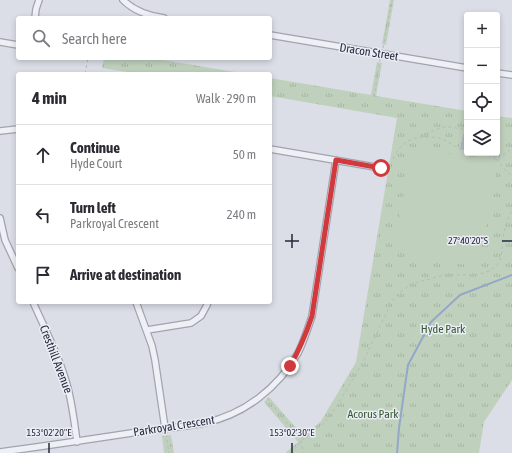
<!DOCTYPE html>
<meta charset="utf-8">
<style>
:root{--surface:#fff;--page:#f7f7f7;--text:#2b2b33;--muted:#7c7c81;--line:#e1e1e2}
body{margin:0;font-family:"Asap Condensed",sans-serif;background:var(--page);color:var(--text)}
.controls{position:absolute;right:12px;top:12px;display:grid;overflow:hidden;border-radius:4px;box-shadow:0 2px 6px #0003}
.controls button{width:36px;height:36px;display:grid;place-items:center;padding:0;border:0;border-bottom:1px solid var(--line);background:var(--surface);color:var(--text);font:20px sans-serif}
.stop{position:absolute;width:12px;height:12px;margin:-9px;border:3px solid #d2393c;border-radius:50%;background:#fff}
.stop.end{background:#d2393c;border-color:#fff;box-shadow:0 1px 4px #0008}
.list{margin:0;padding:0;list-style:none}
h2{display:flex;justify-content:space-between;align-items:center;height:52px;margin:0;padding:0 16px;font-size:17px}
h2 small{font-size:13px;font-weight:400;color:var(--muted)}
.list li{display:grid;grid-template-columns:26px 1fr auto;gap:12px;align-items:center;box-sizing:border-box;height:60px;padding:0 16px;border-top:1px solid var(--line)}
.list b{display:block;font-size:15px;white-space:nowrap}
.list p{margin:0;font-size:13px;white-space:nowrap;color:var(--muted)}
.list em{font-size:13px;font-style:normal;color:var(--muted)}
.icon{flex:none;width:22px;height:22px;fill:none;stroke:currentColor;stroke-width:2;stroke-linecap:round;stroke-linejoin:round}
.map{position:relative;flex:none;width:512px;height:453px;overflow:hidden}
.search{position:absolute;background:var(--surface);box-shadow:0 2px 6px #0003;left:16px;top:16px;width:256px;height:44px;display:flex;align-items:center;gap:10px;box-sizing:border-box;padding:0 14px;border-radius:4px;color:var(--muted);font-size:15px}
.panel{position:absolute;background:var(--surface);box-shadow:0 2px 6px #0003;left:16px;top:72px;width:256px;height:232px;border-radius:4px}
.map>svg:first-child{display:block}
.grass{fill:url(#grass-tufts)}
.garden{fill:#bfd1bc}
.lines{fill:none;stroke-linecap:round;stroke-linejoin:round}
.stream{stroke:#94a7c9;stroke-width:2}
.building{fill:#b2b7c3}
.street-casing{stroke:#a1a4b0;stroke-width:8}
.path{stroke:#b6b9c1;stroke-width:1;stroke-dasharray:3 3;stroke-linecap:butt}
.street{stroke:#eef0f5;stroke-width:5.5}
.route{stroke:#d2393c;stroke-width:5}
.ticks{fill:none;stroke:#252a3d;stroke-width:1.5}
.labels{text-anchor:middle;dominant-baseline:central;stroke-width:3;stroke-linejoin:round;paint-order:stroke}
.street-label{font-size:12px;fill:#252a3d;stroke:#ebedf4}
.park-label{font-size:12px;fill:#345932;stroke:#ebedf4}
.ticks-label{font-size:10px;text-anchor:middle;fill:#252a3d;stroke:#ebedf4;stroke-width:3;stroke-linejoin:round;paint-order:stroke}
</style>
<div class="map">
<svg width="512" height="453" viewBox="0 0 512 453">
<defs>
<pattern id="grass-tufts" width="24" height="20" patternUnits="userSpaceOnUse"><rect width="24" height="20" fill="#bfd1bc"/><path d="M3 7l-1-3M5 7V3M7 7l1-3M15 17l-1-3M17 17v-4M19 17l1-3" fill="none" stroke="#a4b4a2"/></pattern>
</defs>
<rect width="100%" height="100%" fill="#dbdee6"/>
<path class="grass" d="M 390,0 L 394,0 L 386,45 L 382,44 Z
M 104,58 L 151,58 L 247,74 L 140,74 L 102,68 Z
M 377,62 L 382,63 L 376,96 L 467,111 L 467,135 L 463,134 L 460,148 L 467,150 L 467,153 L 497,153 L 497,116 L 512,118 L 512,380 L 484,422 L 479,453 L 285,453 L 298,442 L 264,402 L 269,397 L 304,437 L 321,421 L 356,362 L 397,118 L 270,96 L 270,78 L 371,95 Z
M 171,435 L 174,453 L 164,453 L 162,436 Z"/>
<path class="garden" d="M 413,147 L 498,163 L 478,267 L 393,251 Z"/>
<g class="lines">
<path class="stream" d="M 397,453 L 399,428 L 408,365 L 431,322 L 460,295 L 512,275"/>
</g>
<path class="building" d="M 463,134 L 467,135 L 467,150 L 460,149 Z"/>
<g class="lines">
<g class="street-casing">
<path id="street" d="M 123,0 C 134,11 149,16 164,18
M 35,18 L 36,9 L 39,0
M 270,35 L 467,68
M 0,42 L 18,45
M 497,73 L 512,75
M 0,131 L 18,129
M 270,149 L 381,168
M 0,218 L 5,240 L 18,268
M 33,302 C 44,327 57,352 65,378 C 72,399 74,420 77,442
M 136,302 L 152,346 L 155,360 L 165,428
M 147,330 L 191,323 L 201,316 L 207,305 L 208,302
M 0,452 C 46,446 92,439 138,432 C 160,429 182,427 204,423 C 244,415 278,388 298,353 C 304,341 308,328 312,316 L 336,160"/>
</g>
<path class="path" d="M 383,48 L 392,0
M 85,74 L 88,58
M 374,97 L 380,59
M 420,136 L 443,127 L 451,127 L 467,130
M 476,153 L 490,156 L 497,160 L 510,150 L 512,142
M 497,153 L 497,160 L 508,173 L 512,176
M 393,159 C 400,144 409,137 427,137 C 432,137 437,137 442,139 C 451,143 457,149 467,151
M 267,398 L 301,441 L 303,453
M 166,434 L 169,453
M 290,453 L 298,446 L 301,441 L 324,423 L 335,409 L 363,362 L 392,301 C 404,286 412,283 430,279 C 436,277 443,275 449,275 C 465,274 483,278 496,266 C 504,258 501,247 503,237 C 505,228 507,219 512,211"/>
<use href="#street" class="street"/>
</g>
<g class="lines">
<path class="route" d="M 290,366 C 300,349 306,334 312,316 L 336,160 L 381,168"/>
</g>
<path class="ticks" d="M 292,234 L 292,248M 285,241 L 299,241M 502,241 L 512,241M 49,443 L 49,453M 292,443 L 292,453"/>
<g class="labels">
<g class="street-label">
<text transform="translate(369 52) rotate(9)">Dracon Street</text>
<text transform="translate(56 359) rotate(69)">Cresthill Avenue</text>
<text transform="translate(174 426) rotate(-9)">Parkroyal Crescent</text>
</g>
<g class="park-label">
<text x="443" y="329">Hyde Park</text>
<text x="373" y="414">Acorus Park</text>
</g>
</g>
<g class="ticks-label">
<text x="468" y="244">27°40'20"S</text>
<text x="49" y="436">153°02'20"E</text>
<text x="292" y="436">153°02'30"E</text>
</g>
</svg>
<div class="controls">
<button>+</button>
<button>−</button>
<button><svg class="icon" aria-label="locate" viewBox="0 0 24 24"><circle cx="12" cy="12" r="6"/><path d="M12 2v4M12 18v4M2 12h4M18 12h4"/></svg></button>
<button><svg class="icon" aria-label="layers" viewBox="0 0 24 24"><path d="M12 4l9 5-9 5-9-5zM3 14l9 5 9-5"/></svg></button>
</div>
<div class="stop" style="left:381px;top:168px"></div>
<div class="stop end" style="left:290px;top:366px"></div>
<div class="search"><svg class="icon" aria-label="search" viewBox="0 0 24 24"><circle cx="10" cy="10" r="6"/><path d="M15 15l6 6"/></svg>Search here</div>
<section class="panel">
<h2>4 min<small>Walk · 290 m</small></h2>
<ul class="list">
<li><svg class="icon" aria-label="ahead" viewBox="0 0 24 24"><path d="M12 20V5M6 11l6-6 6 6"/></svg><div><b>Continue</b><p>Hyde Court</p></div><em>50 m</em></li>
<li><svg class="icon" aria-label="left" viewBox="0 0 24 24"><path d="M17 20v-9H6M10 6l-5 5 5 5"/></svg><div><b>Turn left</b><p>Parkroyal Crescent</p></div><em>240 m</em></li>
<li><svg class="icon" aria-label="arrive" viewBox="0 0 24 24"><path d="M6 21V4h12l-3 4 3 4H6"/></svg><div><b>Arrive at destination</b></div></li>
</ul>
</section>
</div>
